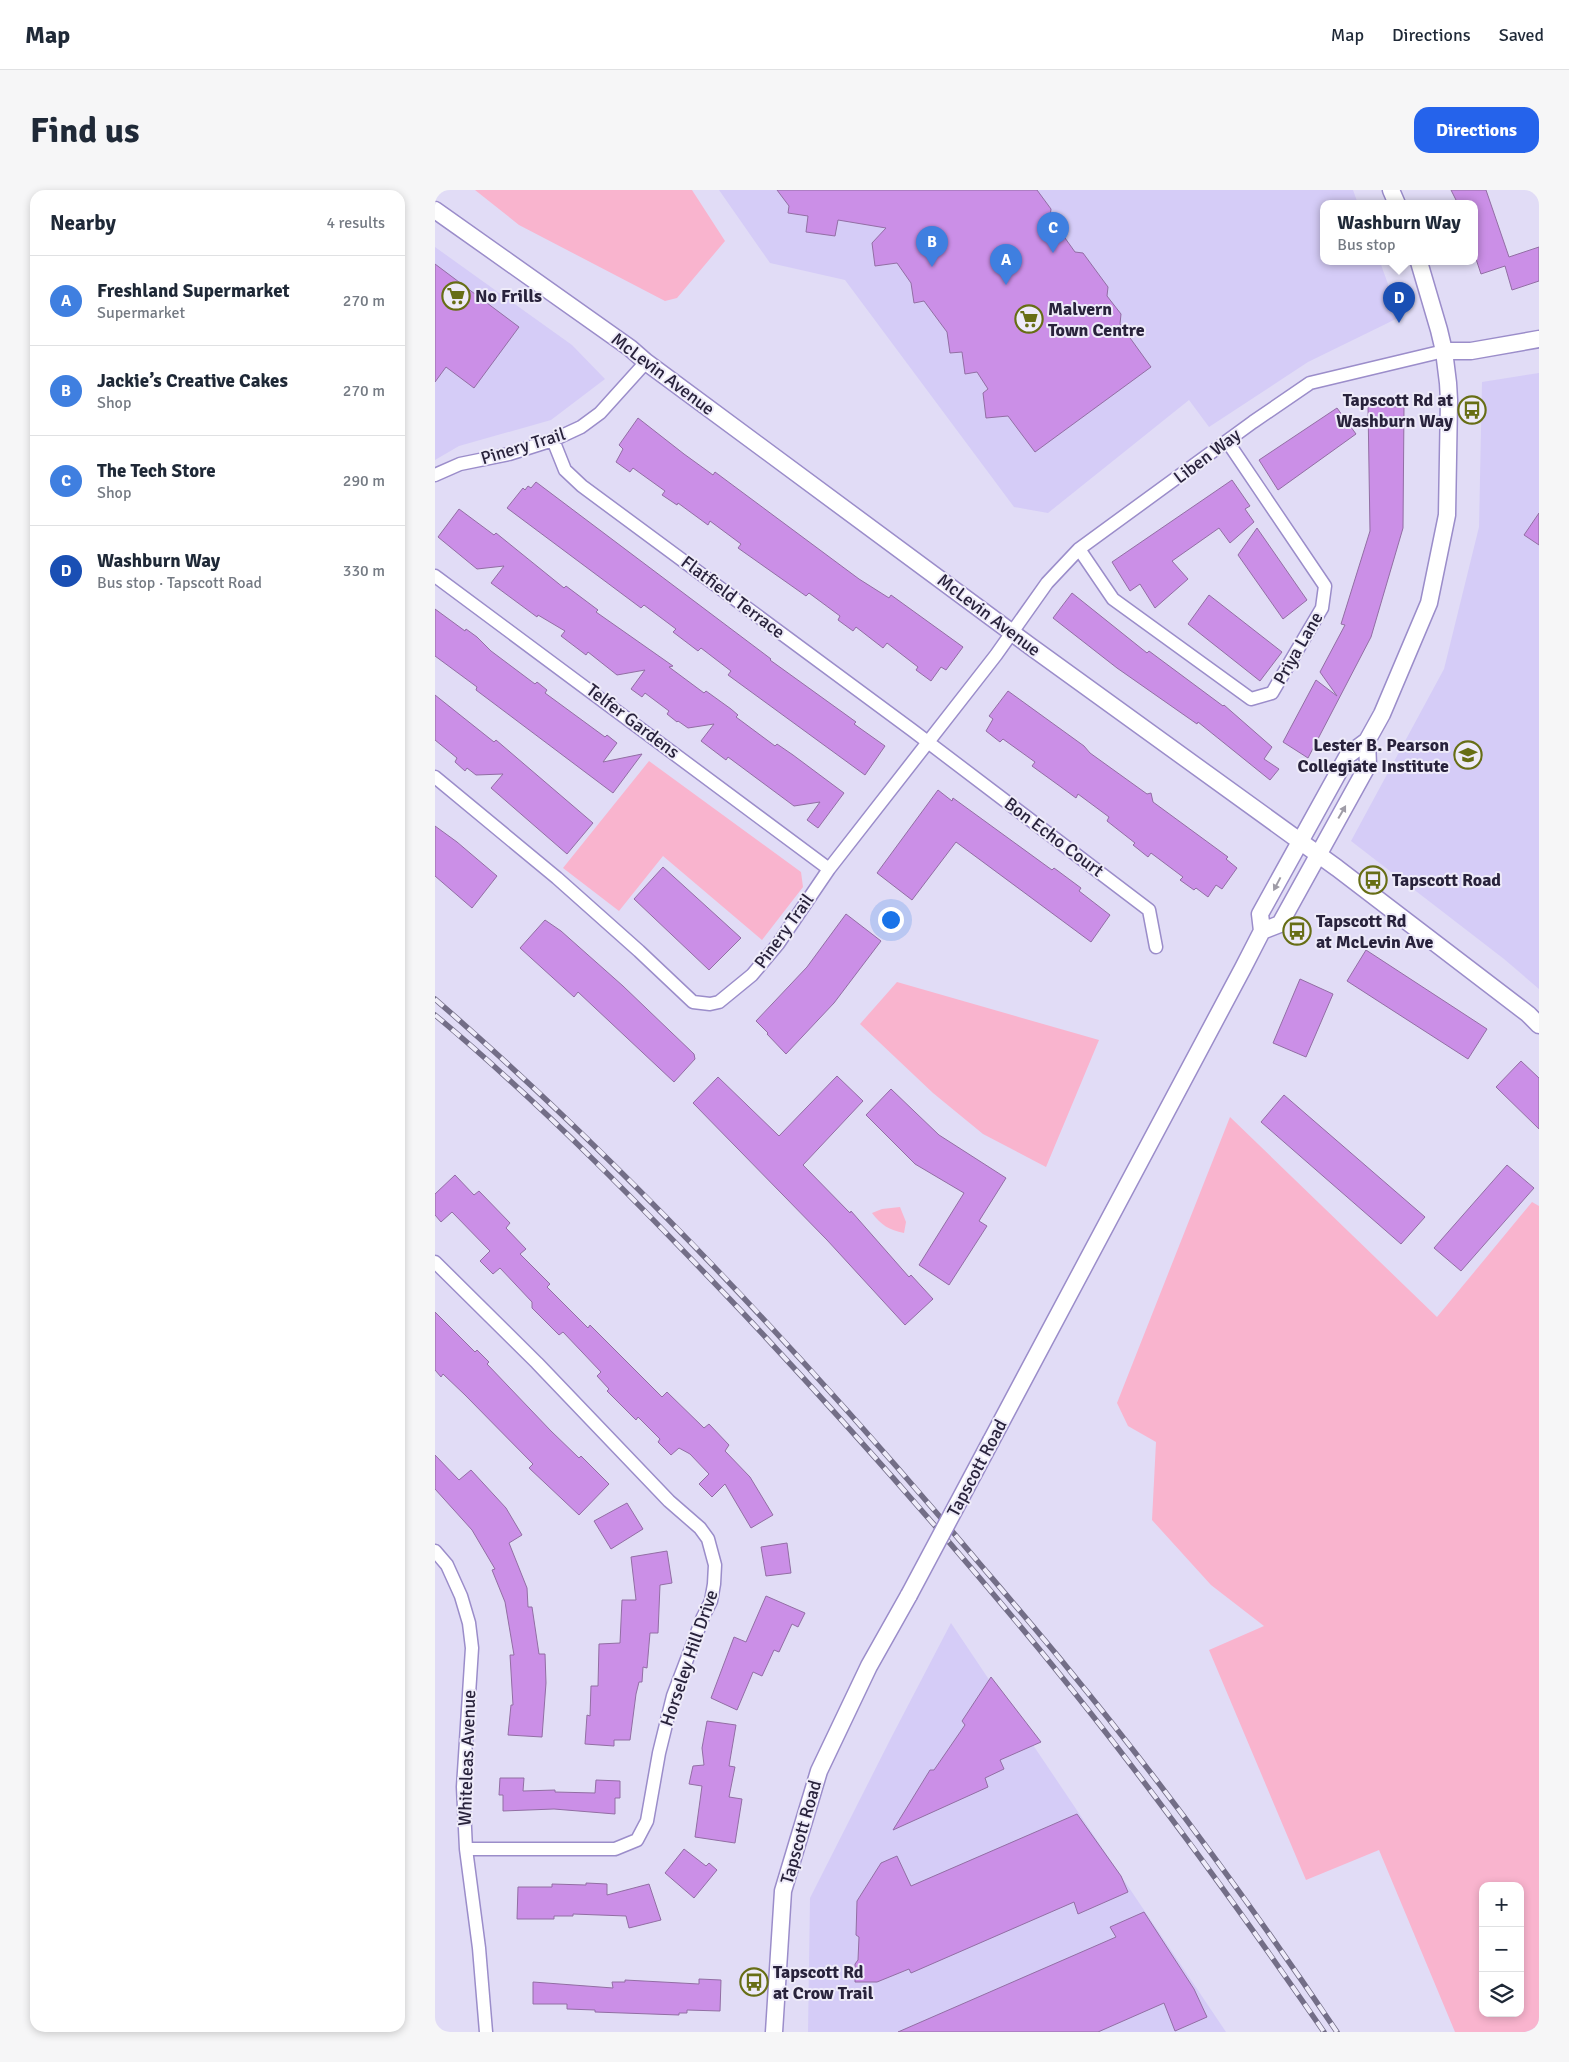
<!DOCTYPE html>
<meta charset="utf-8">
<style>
:root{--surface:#fff;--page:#f6f6f7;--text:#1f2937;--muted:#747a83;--line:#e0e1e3;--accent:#2563eb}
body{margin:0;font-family:Signika,sans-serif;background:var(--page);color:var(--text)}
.controls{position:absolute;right:15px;bottom:15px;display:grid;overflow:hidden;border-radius:10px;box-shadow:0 2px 8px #0003}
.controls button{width:45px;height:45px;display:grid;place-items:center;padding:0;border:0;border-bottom:1px solid var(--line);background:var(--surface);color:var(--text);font:25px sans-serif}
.you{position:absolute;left:455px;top:729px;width:18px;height:18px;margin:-12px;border:4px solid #fff;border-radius:50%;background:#1a73e8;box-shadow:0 0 0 8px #1a73e833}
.badge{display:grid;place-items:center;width:32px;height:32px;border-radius:50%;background:var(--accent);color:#fff;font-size:16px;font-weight:700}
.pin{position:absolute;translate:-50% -41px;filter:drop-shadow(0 1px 2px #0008)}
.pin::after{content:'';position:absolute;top:26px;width:18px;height:15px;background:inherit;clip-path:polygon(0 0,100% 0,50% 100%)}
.popup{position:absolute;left:885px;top:10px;width:158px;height:65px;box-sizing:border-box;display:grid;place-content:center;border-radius:10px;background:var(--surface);filter:drop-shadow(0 1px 4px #0005);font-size:16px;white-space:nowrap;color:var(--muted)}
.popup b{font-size:19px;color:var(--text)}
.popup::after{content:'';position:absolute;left:50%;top:100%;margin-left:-10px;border:10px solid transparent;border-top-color:var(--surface)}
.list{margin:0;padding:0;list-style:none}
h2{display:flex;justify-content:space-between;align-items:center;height:65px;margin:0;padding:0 20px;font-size:21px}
h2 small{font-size:16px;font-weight:400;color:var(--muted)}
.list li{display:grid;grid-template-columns:32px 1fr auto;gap:15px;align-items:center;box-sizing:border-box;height:90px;padding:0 20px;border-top:1px solid var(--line)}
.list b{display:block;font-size:19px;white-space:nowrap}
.list p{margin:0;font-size:16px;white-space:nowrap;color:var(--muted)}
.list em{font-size:16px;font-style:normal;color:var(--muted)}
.icon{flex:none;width:28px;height:28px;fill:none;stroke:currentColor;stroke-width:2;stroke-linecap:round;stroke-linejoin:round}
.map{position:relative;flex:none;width:1104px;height:1842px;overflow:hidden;border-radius:15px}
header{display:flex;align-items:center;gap:30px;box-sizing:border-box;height:70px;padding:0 25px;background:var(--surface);border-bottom:1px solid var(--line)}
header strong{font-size:24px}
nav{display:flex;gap:28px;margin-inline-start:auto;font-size:18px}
.intro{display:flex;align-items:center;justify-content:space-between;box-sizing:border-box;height:120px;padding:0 30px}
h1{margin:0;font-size:35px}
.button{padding:12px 22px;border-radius:15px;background:var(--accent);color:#fff;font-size:18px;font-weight:700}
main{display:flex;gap:30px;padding:0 30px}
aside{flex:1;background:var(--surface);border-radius:15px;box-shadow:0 2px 8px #0003}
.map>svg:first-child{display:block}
.built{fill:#d5ccf7}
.green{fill:#f9b4ce;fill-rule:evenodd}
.building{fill:#cb8fe7;stroke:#926ea4}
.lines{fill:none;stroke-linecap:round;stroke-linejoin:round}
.minor-casing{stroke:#9b8dca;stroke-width:15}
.tertiary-casing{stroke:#9b8dca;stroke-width:19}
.minor{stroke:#fff;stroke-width:12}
.tertiary{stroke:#fff;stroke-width:16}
.rail-casing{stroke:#736e87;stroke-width:5.5}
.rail{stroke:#eeebf9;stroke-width:4;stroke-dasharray:11;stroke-linecap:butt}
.tertiary-bridge-casing{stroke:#9b8dca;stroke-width:19;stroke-linecap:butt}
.tertiary-bridge{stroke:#fff;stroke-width:16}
.oneway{fill:#9f9ca7}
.labels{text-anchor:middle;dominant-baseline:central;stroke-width:4;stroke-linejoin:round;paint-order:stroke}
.poi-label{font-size:18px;font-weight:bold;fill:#29233c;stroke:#eeebf9;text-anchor:start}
.street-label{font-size:18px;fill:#29233c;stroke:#eeebf9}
</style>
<header>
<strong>Map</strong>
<nav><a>Map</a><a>Directions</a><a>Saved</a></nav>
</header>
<div class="intro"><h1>Find us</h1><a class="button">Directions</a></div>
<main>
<aside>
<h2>Nearby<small>4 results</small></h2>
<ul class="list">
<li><span class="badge" style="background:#3f7fe0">A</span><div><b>Freshland Supermarket</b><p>Supermarket</p></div><em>270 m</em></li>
<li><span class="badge" style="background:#3f7fe0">B</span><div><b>Jackie’s Creative Cakes</b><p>Shop</p></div><em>270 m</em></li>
<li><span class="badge" style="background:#3f7fe0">C</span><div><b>The Tech Store</b><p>Shop</p></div><em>290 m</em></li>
<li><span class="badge" style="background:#1a4fb4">D</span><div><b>Washburn Way</b><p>Bus stop · Tapscott Road</p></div><em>330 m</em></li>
</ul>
</aside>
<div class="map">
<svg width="1104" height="1842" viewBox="0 0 1104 1842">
<rect width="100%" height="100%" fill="#e1dcf6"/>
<path class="built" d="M 284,0 L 918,0 L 923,14 L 889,14 L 889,72 L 945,72 L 965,127 L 873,172 L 774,237 L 754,210 L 613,323 L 579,317 L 410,90 L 335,73 Z
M 0,57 L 137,155 L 170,189 L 116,230 L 24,256 L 0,270 Z
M 1104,183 L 1104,799 L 1069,769 L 916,651 L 1009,479 L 1044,337 L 1047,192 Z
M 516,1433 L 791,1842 L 373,1842 L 375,1708 L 456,1548 Z"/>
<path class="green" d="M 40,0 L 257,0 L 290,51 L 242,108 L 230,111 L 84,35 Z
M 214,571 L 366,682 L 368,697 L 327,750 L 228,666 L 184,721 L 128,678 Z
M 462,792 L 664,850 L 611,977 L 548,944 L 498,903 L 425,834 Z
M 795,927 L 1002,1127 L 1097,1012 L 1104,1016 L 1104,1836 L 1091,1842 L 1020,1842 L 944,1660 L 871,1690 L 774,1460 L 829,1436 L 776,1395 L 717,1330 L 721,1252 L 693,1236 L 682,1213 ZM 1048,1696 L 1085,1696 L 1085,1823 L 1048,1823 Z
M 465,1017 L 471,1032 L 469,1043 C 454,1040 446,1035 437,1023 L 447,1019 Z"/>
<path class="building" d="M 342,0 L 602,0 L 616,19 L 615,27 L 640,62 L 648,63 L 673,97 L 672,106 L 686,124 L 685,134 L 716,177 L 600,262 L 573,226 L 551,228 L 548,203 L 553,199 L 542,182 L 530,184 L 527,162 L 515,163 L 512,142 L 489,111 L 479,113 L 476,93 L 462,73 L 440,76 L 437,53 L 451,38 L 403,30 L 400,46 L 371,42 L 373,26 L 353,23 L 354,16 Z
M 1016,0 L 1051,0 L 1074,67 L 1104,57 L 1104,91 L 1077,100 L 1070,76 L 1046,84 L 1039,63 L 1039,14 L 1023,14 Z
M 0,74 L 84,137 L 39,198 L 11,177 L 0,192 Z
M 933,216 L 969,217 L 968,338 L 936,447 L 873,568 L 848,552 L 881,490 L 902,506 L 885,482 L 910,435 L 906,434 L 935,341 Z
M 902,218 L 921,244 L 843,300 L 824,270 Z
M 203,228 L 249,264 L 278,285 L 280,282 L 424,389 L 454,408 L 456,405 L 528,457 L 511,480 L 506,477 L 496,491 L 481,480 L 483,477 L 452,453 L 448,458 L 421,437 L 418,441 L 403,430 L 405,426 L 374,403 L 371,406 L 303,358 L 306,354 L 275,331 L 273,335 L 243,313 L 242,315 L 227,305 L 230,301 L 198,278 L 195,282 L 181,272 L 188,259 L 184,255 Z
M 797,290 L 815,316 L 810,319 L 819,332 L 795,353 L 784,338 L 737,371 L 753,389 L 720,418 L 705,394 L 695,401 L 677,372 Z
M 101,292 L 336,469 L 335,470 L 421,532 L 419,534 L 450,556 L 430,585 L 293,485 L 296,481 L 266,458 L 263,461 L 238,442 L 241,439 L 209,415 L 206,418 L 72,318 L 88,298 L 90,300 L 93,296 L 96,298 Z
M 24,319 L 59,345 L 61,343 L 129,398 L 131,396 L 163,420 L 161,422 L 238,476 L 234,477 L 269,503 L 271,501 L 296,519 L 303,525 L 301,527 L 340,556 L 342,554 L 358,565 L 409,603 L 383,638 L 372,630 L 385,612 L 359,616 L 293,567 L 291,570 L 266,551 L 279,534 L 253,538 L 243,531 L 242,532 L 232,524 L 234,521 L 210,503 L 207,507 L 196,499 L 210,480 L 182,485 L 153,462 L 151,465 L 126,446 L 130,441 L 103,425 L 102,427 L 56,393 L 69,376 L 42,379 L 3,347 Z
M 1104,323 L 1104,355 L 1089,345 Z
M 822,338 L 872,410 L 848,429 L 803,365 Z
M 637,403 L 712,463 L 714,461 L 788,516 L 789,515 L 837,557 L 829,569 L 844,579 L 835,590 L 763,532 L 762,534 L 682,478 L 618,428 Z
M 774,405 L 847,462 L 825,491 L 753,434 Z
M 0,419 L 30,441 L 31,439 L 42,447 L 56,461 L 100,494 L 102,492 L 112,500 L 110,503 L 170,547 L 172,545 L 182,553 L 168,572 L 207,564 L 178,603 L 41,500 L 42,497 L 0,466 Z
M 573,501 L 649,556 L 655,563 L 712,604 L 716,603 L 718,612 L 793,667 L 791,669 L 802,678 L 787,699 L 781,695 L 773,707 L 761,698 L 759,700 L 745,690 L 748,687 L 716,663 L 713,667 L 698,655 L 700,653 L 672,631 L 674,627 L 643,604 L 641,608 L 626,597 L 597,576 L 600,572 L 568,549 L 565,552 L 551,541 L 558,529 L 554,526 Z
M 0,505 L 59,552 L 61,550 L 158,633 L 132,664 L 56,598 L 68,584 L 41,585 L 32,578 L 30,581 L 20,572 L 22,568 L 0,550 Z
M 503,600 L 517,611 L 518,608 L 617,680 L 619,678 L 646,698 L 644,701 L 675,725 L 656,752 L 521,652 L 477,710 L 442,683 Z
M 0,636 L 22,652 L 62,686 L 37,718 L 0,686 Z
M 228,677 L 306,748 L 274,780 L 199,709 Z
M 411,724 L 446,751 L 399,813 L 351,864 L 332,844 L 333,843 L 321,831 L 372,777 Z
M 110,730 L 126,741 L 188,796 L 259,864 L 260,869 L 239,892 L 143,802 L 139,807 L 85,758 Z
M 931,760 L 1052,839 L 1033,869 L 912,791 Z
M 865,789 L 898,804 L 871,867 L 838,853 Z
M 1086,871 L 1104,888 L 1104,939 L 1061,897 Z
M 402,886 L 428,911 L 368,975 L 415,1023 L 416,1021 L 474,1087 L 476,1085 L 498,1109 L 470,1135 L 392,1050 L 258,913 L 283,887 L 344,946 Z
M 456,899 L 504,945 L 571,988 L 544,1031 L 552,1036 L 514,1095 L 484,1075 L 529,1003 L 480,974 L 431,925 Z
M 849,905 L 990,1027 L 966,1054 L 826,932 Z
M 1072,975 L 1099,998 L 1026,1081 L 999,1058 Z
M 20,985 L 39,1005 L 44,1001 L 75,1033 L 71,1038 L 91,1059 L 85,1064 L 115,1094 L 112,1097 L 153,1138 L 155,1135 L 227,1207 L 232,1202 L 269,1238 L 274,1234 L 294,1255 L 290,1261 L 315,1287 L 338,1325 L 316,1338 L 290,1294 L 277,1307 L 264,1294 L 274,1284 L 255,1264 L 244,1258 L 236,1265 L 223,1252 L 225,1249 L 203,1227 L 201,1230 L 172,1201 L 174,1199 L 162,1186 L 166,1182 L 128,1142 L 124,1145 L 97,1118 L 97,1112 L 65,1078 L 58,1084 L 45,1071 L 55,1061 L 17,1022 L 6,1032 L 0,1025 L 0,1004 Z
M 0,1122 L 40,1162 L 42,1160 L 54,1172 L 52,1174 L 116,1241 L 144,1268 L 146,1266 L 174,1294 L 144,1325 L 94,1278 L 98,1274 L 30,1205 L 8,1184 L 6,1187 L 0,1180 Z
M 0,1265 L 24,1290 L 36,1280 L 71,1318 L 87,1345 L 74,1353 L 92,1398 L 93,1417 L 97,1417 L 104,1464 L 110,1464 L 111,1493 L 107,1547 L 73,1545 L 76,1515 L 78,1515 L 75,1465 L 79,1465 L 70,1412 L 57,1380 L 60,1379 L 37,1340 L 0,1299 Z
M 192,1313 L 208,1339 L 176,1359 L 159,1331 Z
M 352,1353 L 356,1383 L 331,1386 L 326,1357 Z
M 232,1361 L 237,1393 L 225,1395 L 223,1443 L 215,1443 L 212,1478 L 208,1477 L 207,1492 L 204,1492 L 201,1504 L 195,1550 L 179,1550 L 179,1556 L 150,1554 L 152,1525 L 155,1526 L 156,1496 L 163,1496 L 164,1454 L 185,1453 L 187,1410 L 201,1410 L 196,1367 Z
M 331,1406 L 370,1423 L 363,1437 L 357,1434 L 344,1462 L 339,1460 L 327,1486 L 318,1482 L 302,1520 L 276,1508 L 299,1447 L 311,1452 Z
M 556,1487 L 606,1552 L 565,1570 L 569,1579 L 550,1588 L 553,1597 L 458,1640 L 495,1580 L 499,1580 L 530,1535 L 527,1531 Z
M 272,1531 L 301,1535 L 294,1576 L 300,1577 L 294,1607 L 307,1609 L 300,1653 L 260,1647 L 267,1596 L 254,1594 L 258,1576 L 269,1575 L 267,1558 Z
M 65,1588 L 89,1588 L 88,1601 L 120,1600 L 120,1602 L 160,1603 L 161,1590 L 185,1591 L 185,1608 L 180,1608 L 180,1624 L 119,1619 L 68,1621 L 68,1605 L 64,1605 Z
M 642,1624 L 686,1686 L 693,1702 L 643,1724 L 639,1712 L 476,1783 L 474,1779 L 442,1792 L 420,1792 L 420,1774 L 423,1770 L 424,1747 L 421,1745 L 422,1711 L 446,1673 L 462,1666 L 476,1696 Z
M 249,1659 L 271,1676 L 274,1673 L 282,1680 L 259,1708 L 230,1683 Z
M 151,1693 L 172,1694 L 172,1705 L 214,1694 L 226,1730 L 194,1738 L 191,1726 L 138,1724 L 138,1726 L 119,1726 L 119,1729 L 82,1729 L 83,1697 L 117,1697 L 117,1694 L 151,1695 Z
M 709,1722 L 759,1799 L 772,1827 L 740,1841 L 729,1813 L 663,1842 L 463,1842 L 681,1747 L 675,1737 Z
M 264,1789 L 286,1790 L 285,1821 L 252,1820 L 252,1823 L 244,1823 L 244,1825 L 160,1822 L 160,1820 L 132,1819 L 132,1814 L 98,1814 L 98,1792 L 178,1798 L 177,1792 L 190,1792 L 190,1790 L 264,1794 Z"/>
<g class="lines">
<g class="minor-casing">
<path id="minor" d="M 118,250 L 130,280 L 147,296 L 477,540 L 714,720 L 721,757
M 0,285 L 25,274 L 74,264 L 118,250 L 146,237 L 165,223 L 211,172
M 644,359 L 678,409 L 816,509 L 837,503 L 887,418 L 890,396 L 792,251
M 0,386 L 394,679
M 0,587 L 122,688 L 204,761 L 258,812 L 275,814 L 284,812 L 317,785 L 343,754 L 394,679 L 561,465 L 612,393 L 644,359 L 818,232 L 875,193 L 1009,161
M 0,1072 L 102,1173 L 234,1311 L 265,1338 L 273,1349 L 280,1375 L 279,1394 L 276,1411 L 268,1427 L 238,1506 L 224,1563 L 212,1631 L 202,1650 L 180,1659 L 31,1659
M 0,1361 L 12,1375 L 26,1406 L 34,1433 L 37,1458 L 28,1597 L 31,1659 L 44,1758 L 51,1842"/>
</g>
<g class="tertiary-casing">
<path id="tertiary" d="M 956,0 L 962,14
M 0,20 L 195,158 L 211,172 L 595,456 L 902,678 L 1093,824 L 1104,835
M 1009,161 L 1036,161 L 1104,149
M 827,741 L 845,734 L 933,575 L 932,551
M 556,1251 L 808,778 L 827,741 L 825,724 L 913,565 L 932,551 L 947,524 L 994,413 L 1012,325 L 1014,210 L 1013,193 L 1009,161 L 1004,140 L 984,72
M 339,1842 L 348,1701 L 384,1581 L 434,1476 L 474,1405"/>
</g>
<use href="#minor" class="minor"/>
<use href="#tertiary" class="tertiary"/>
<g class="rail-casing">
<path id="rail" d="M 0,809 C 182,967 349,1145 506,1328 C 547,1377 590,1426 631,1476 C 727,1593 817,1716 902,1842
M 0,825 C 110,917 210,1020 308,1123 C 412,1234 513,1348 609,1465 C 708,1586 800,1713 889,1842"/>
</g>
<use href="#rail" class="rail"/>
<g class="tertiary-bridge-casing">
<path id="tertiary-bridge" d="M 474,1405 L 556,1251"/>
</g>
<use href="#tertiary-bridge" class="tertiary-bridge"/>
</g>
<defs><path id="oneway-solid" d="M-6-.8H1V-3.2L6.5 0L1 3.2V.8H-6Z" transform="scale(1.25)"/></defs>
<g class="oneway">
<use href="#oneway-solid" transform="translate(907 622) rotate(-60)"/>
<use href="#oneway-solid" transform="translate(842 694) rotate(118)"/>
</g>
<defs>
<g id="supermarket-ring" transform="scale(1.4375)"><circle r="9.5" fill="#eeebf9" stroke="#676e15" stroke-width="1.5"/><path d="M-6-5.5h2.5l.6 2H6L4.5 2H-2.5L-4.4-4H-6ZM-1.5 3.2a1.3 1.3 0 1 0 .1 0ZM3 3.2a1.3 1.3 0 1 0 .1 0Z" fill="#676e15"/></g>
<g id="bus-ring" transform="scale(1.4375)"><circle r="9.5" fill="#eeebf9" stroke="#676e15" stroke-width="1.5"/><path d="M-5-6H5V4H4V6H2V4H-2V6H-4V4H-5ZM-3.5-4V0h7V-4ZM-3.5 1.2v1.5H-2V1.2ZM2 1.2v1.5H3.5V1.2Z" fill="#676e15"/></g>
<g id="school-ring" transform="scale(1.4375)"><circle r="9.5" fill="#eeebf9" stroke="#676e15" stroke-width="1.5"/><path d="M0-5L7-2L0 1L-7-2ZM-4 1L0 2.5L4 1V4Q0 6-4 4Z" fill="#676e15"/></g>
</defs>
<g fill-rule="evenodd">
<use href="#supermarket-ring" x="21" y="106"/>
<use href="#supermarket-ring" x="594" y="129"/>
<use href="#bus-ring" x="1037" y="220"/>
<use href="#school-ring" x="1033" y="565"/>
<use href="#bus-ring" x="938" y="690"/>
<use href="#bus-ring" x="862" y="741"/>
<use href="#bus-ring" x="319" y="1792"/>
</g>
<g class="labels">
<g class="poi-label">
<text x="40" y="106">No Frills</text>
<text x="613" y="119">Malvern<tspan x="613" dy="21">Town Centre</tspan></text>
<text x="1018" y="210" text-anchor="end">Tapscott Rd at<tspan x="1018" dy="21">Washburn Way</tspan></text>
<text x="1014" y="555" text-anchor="end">Lester B. Pearson<tspan x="1014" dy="21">Collegiate Institute</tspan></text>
<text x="957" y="690">Tapscott Road</text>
<text x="881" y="731">Tapscott Rd<tspan x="881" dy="21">at McLevin Ave</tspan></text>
<text x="338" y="1782">Tapscott Rd<tspan x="338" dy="21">at Crow Trail</tspan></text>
</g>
<g class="street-label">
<text transform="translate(228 184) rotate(37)">McLevin Avenue</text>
<text transform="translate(88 256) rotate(-17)">Pinery Trail</text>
<text transform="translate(772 266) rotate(-37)">Liben Way</text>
<text transform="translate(298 407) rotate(37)">Flatfield Terrace</text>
<text transform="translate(554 425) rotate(37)">McLevin Avenue</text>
<text transform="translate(863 458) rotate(-60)">Priya Lane</text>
<text transform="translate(198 531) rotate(37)">Telfer Gardens</text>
<text transform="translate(619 647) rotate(37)">Bon Echo Court</text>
<text transform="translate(349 741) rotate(-54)">Pinery Trail</text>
<text transform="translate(542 1278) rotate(-62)">Tapscott Road</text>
<text transform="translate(254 1468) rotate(-71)">Horseley Hill Drive</text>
<text transform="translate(32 1568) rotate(-88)">Whiteleas Avenue</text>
<text transform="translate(366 1642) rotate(-74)">Tapscott Road</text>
</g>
</g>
</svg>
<div class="controls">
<button>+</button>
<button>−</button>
<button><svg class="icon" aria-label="layers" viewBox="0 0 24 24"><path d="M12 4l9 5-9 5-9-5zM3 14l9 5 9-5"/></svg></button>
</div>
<div class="you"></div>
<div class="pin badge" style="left:571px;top:95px;background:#3f7fe0">A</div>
<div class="pin badge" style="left:497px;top:77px;background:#3f7fe0">B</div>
<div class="pin badge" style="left:618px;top:63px;background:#3f7fe0">C</div>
<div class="pin badge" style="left:964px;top:133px;background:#1a4fb4">D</div>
<div class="popup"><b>Washburn Way</b>Bus stop</div>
</div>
</main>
